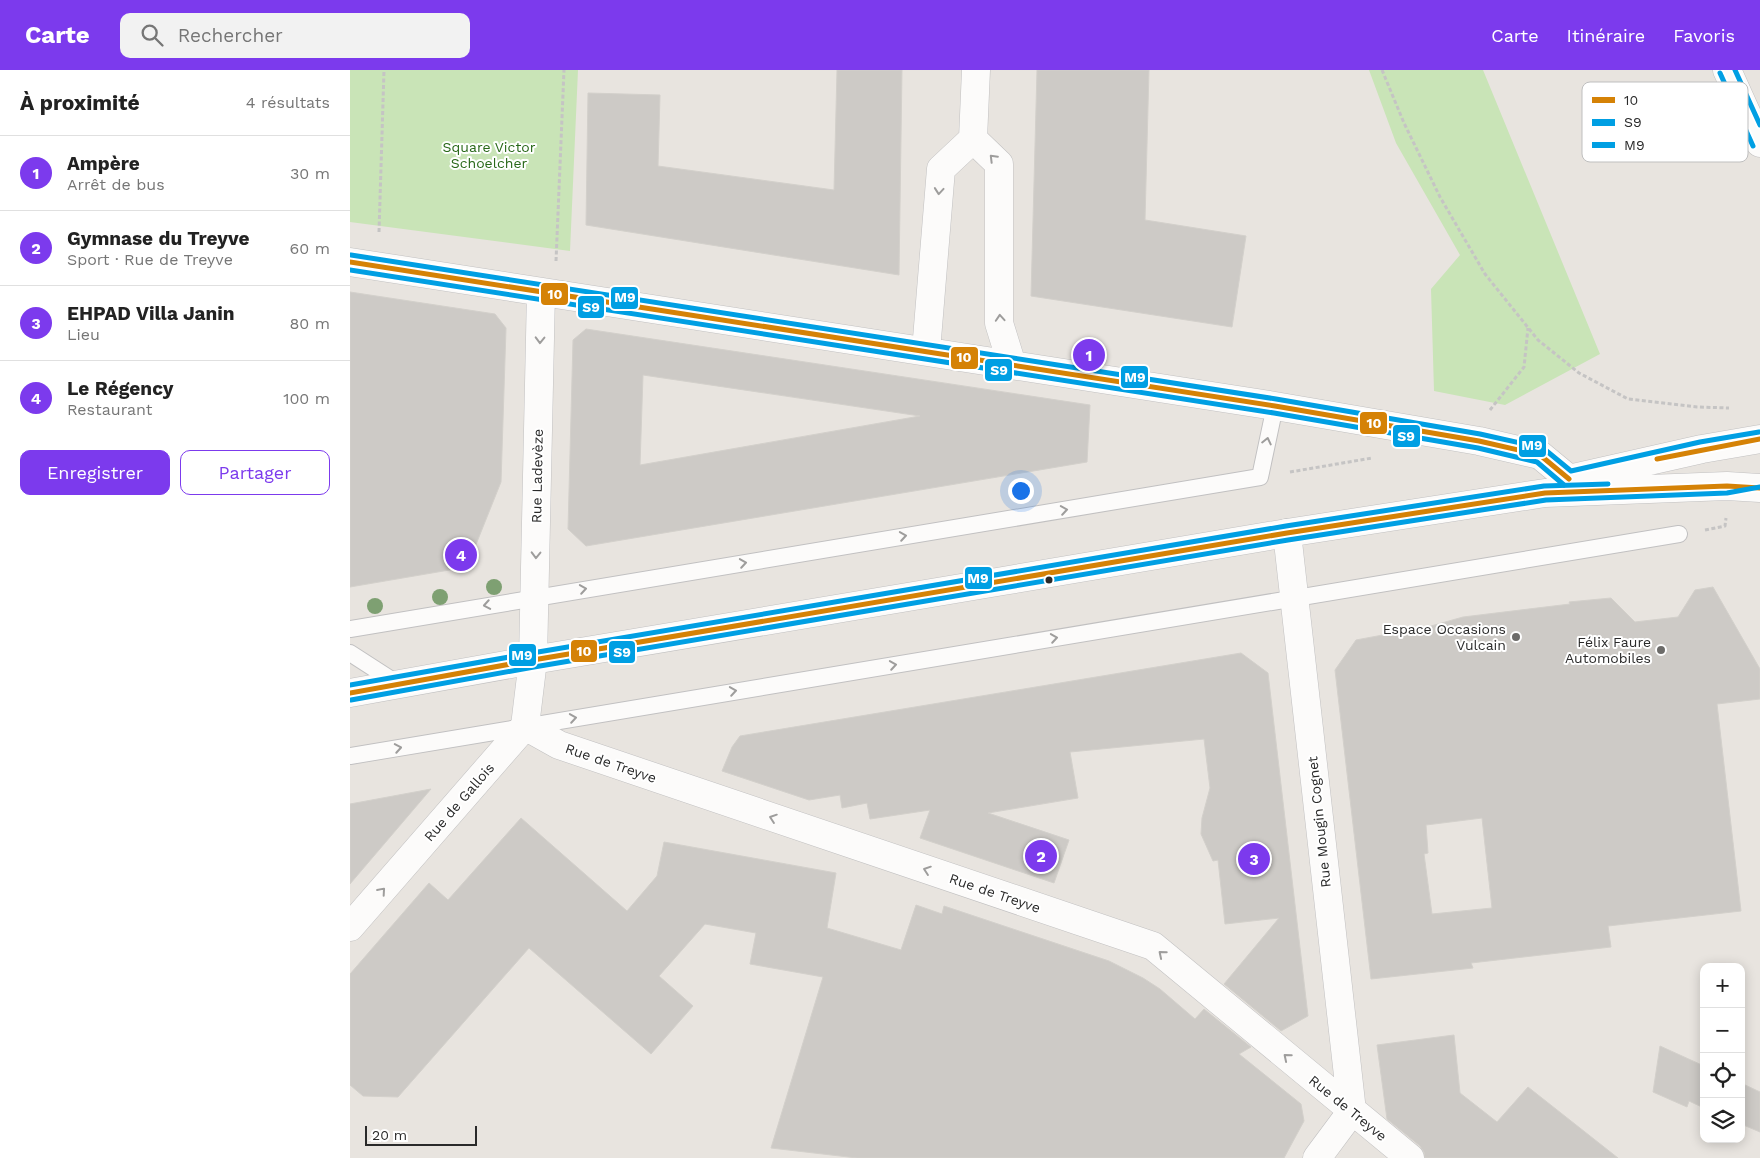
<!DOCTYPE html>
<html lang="fr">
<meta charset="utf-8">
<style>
:root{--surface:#fff;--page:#f2f2f2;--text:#222;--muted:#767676;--line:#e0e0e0;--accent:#7c3aed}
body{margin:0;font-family:"Work Sans",sans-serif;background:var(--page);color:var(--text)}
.controls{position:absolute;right:15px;bottom:15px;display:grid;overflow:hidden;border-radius:10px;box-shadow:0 2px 12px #0003}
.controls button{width:45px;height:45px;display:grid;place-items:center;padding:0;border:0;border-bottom:1px solid var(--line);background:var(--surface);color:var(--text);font:25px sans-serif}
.scale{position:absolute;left:15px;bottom:12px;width:112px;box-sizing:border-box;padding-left:5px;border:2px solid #2a2a2a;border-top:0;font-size:14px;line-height:18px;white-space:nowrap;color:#2a2a2a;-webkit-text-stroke:4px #fff;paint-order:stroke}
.you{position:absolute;left:670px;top:420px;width:18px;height:18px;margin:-12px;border:4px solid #fff;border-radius:50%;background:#1a73e8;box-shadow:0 0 0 8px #1a73e833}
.badge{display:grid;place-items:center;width:32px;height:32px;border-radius:50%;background:var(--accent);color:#fff;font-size:16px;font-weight:700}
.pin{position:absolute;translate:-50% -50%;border:2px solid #fff;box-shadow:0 1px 5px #0006}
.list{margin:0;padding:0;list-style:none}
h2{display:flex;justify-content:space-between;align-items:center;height:65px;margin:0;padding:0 20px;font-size:21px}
h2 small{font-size:16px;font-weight:400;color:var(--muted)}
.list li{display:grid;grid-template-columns:32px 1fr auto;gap:15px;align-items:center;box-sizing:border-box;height:75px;padding:0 20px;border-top:1px solid var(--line)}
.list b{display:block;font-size:19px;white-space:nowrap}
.list p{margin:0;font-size:16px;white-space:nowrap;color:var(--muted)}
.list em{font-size:16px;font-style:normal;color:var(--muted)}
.actions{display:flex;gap:10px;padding:15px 20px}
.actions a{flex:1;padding:11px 0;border:1px solid var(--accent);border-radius:10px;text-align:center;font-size:18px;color:var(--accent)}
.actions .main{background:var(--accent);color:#fff}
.icon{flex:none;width:28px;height:28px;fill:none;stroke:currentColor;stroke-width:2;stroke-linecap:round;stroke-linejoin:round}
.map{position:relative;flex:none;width:1410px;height:1088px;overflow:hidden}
header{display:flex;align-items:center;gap:30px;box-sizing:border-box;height:70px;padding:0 25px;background:var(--accent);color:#fff}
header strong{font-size:24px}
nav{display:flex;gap:28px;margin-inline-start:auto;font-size:18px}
.search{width:350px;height:45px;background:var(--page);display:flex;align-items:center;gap:12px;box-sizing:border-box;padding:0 18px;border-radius:10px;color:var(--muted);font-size:19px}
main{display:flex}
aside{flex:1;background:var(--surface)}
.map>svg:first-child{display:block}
.green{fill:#c9e4b7}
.building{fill:#cdcac6;stroke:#d3d0cb;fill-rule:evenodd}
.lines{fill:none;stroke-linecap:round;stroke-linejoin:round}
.service-casing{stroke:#c1c0c1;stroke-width:18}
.minor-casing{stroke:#c1c0c1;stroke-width:29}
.secondary-casing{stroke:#c1c0c1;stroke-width:29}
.path{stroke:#c5c4c4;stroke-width:3;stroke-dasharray:4 2.5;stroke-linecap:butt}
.service{stroke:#fcfbfa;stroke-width:16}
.minor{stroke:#fcfbfa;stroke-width:28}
.secondary{stroke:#fcfbfa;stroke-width:28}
.bus-1-casing{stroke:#fff;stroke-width:9}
.bus-2-casing{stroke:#fff;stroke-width:9}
.bus-3-casing{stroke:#fff;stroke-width:9}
.bus-1{stroke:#d58206;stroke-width:5}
.bus-2{stroke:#009fe3;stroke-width:5}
.bus-3{stroke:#009fe3;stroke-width:5}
.tree{fill:#7ea072}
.oneway{stroke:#9e9d9c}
.bus-dot{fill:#2a2a2a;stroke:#fff;stroke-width:2}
.poi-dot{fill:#6c6b69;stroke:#fff;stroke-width:2}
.labels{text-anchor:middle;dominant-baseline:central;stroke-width:4;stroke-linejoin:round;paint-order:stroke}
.park-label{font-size:14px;fill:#286818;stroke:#fff}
.street-label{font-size:14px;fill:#2a2a2a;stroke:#fff}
.poi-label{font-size:14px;fill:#2a2a2a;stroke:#fff;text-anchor:end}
.key{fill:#fff;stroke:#bfbfbf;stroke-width:1}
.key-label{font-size:14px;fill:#2a2a2a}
.line-badge{stroke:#fff;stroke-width:2}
.badge-label{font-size:14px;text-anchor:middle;font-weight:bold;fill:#fff}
</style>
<header>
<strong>Carte</strong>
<div class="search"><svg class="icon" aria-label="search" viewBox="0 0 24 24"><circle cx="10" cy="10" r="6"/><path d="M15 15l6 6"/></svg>Rechercher</div>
<nav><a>Carte</a><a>Itinéraire</a><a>Favoris</a></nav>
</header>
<main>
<aside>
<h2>À proximité<small>4 résultats</small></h2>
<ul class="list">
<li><span class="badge">1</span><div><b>Ampère</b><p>Arrêt de bus</p></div><em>30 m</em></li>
<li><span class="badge">2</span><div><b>Gymnase du Treyve</b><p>Sport · Rue de Treyve</p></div><em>60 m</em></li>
<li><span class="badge">3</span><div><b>EHPAD Villa Janin</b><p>Lieu</p></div><em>80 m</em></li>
<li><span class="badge">4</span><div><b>Le Régency</b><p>Restaurant</p></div><em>100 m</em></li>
</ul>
<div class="actions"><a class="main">Enregistrer</a><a>Partager</a></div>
</aside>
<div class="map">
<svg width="1410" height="1088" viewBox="0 0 1410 1088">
<rect width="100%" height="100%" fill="#e8e4df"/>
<path class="green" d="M 0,0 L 228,0 L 220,181 L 0,152 Z
M 1019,0 L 1133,0 L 1250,284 L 1155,335 L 1084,321 L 1081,219 L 1110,185 L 1046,73 Z"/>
<path class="building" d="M 487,0 L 552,0 L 549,205 L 236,155 L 238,23 L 310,25 L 308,96 L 484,120 Z
M 687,0 L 799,0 L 795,150 L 896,166 L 882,257 L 681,226 Z
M 0,222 L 145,244 L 156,258 L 151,412 L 117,497 L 0,517 Z
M 236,259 L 740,335 L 737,392 L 236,476 L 218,459 L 223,270 ZM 293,305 L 570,346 L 290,395 Z
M 1363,517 L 1410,599 L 1410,629 L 1367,634 L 1391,841 L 1258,856 L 1261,877 L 1121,893 L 1123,898 L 1021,909 L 985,600 L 1006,570 L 1081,556 L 1113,547 L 1220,534 L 1219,532 L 1261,528 L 1285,552 L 1328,547 L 1345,520 ZM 1132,748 L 1142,838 L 1082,844 L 1074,784 L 1078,783 L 1076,755 Z
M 891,583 L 918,603 L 958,946 L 931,961 L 874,914 L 929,848 L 875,854 L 868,790 L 863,791 L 851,764 L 852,748 L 860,718 L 854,669 L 720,682 L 728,728 L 638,743 L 719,770 L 704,813 L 570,768 L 580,740 L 520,749 L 517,733 L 492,738 L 490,725 L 459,730 L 372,701 L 382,677 L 390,666 Z
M 81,719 L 0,814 L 0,734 Z
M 171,748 L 277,841 L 307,806 L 314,772 L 486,803 L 477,858 L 551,880 L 566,835 L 592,844 L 594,836 L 759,891 L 793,908 L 810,919 L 845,949 L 854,939 L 901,977 L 889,984 L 951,1034 L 954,1051 L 934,1088 L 507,1088 L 421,1078 L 473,907 L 400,894 L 406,863 L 355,854 L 309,906 L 343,936 L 301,984 L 179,878 L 48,1027 L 13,1026 L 0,1015 L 0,904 L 79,813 L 98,830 Z
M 1104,965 L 1110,1023 L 1147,1052 L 1178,1017 L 1268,1088 L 1075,1088 L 1074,1082 L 1070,1076 L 1037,1049 L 1027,975 Z
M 1310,976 L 1354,996 L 1354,1038 L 1339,1031 L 1337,1037 L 1303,1022 Z
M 1391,1013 L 1410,1022 L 1410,1062 L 1391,1054 Z"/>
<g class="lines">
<g class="service-casing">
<path id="service" d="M 0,559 L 910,407 L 925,336
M 0,583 L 48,614
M 0,686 L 1329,464"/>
</g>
<g class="minor-casing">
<path id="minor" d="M 623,69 L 649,94 L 649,253 L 662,295
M 0,192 L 925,336 L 1129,371 L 1190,385 L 1219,409
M 576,281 L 591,99 L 623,69 L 626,0
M 937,463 L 1002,1041
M 175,656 L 209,675 L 803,876 L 1060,1088
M 0,857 L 175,656 L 183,590 L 191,222
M 967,1088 L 1002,1041"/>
</g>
<g class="secondary-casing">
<path id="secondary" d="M 1377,0 L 1410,73
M 1213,412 L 1219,409 L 1352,379 L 1410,369
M 0,623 L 183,590 L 653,511 L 937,463 L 1195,423 L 1377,416 L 1410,418"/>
</g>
<path class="path" d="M 1032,0 L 1054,53 L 1090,127 L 1135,204 L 1188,270 L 1229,303 L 1278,329 L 1347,337 L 1379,338
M 29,162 L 34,0
M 206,191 L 214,0
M 1140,340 L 1174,297 L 1178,258
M 940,402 L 1022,388
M 1355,460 L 1375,456 L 1376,448"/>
<use href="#service" class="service"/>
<use href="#minor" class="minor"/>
<use href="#secondary" class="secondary"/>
<g class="bus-1-casing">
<path id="bus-1" d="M 0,192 L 925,336 L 1129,371 L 1190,385 L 1219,409
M 1307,389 L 1410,369
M 0,623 L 183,590 L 937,463 L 1195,423 L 1377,416 L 1410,418"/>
</g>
<g class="bus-2-casing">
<path id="bus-2" d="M 1370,3 L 1403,76
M 0,200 L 924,343 L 1128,378 L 1187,392 L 1214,415
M 1,630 L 184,597 L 938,470 L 1196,430 L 1377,423 L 1410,417"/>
</g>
<g class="bus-3-casing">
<path id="bus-3" d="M 1385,0 L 1410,55
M 1,185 L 926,329 L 1130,364 L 1193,378 L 1221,401 L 1350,372 L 1409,362
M 0,615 L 182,583 L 936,456 L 1194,416 L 1258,414"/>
</g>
<use href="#bus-1" class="bus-1"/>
<use href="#bus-2" class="bus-2"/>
<use href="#bus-3" class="bus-3"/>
</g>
<g class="tree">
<circle cx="144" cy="517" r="8"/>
<circle cx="90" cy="527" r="8"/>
<circle cx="25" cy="536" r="8"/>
</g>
<defs><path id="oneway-chevron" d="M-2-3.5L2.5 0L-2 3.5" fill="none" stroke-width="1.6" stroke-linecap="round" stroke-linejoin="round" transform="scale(1.25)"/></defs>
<g class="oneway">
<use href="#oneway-chevron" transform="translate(643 88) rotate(-135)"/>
<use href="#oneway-chevron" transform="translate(589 121) rotate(95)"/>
<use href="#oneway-chevron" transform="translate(650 248) rotate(-94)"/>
<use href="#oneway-chevron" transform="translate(190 270) rotate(91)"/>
<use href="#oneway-chevron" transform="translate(917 371) rotate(-77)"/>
<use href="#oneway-chevron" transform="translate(714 440) rotate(-9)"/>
<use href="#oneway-chevron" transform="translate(553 466) rotate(-9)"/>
<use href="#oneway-chevron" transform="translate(186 485) rotate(91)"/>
<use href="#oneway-chevron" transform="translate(393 493) rotate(-9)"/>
<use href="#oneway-chevron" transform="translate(233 519) rotate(-9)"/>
<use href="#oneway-chevron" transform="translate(137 535) rotate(170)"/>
<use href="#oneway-chevron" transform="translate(704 568) rotate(-9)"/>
<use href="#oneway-chevron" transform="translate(543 595) rotate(-9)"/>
<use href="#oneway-chevron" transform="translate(383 621) rotate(-9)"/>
<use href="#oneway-chevron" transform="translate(223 648) rotate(-9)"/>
<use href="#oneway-chevron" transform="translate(48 678) rotate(-10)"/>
<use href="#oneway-chevron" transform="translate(423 748) rotate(-161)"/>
<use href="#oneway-chevron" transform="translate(577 800) rotate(-161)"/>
<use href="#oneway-chevron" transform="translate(32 821) rotate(-49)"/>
<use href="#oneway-chevron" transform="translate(812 884) rotate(-140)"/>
<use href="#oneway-chevron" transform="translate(937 987) rotate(-140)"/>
</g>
<circle class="bus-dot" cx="699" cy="510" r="4.5"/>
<g class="poi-dot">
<circle cx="1166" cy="567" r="5"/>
<circle cx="1311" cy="580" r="5"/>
</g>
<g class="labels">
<g class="park-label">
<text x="139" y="77">Square Victor<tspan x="139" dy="16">Schoelcher</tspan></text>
</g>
<g class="street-label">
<text transform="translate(187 406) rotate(-89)">Rue Ladevèze</text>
<text transform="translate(261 693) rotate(19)">Rue de Treyve</text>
<text transform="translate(109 732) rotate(-49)">Rue de Gallois</text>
<text transform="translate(969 752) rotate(-96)">Rue Mougin Cognet</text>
<text transform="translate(645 823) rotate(19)">Rue de Treyve</text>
<text transform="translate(998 1038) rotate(39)">Rue de Treyve</text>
</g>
<g class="poi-label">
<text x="1156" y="559">Espace Occasions<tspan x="1156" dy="16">Vulcain</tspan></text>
<text x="1301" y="572">Félix Faure<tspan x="1301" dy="16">Automobiles</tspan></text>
</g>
</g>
<rect x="1232" y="12" width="166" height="80" rx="8" class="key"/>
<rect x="1242" y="27" width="23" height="6" fill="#d58206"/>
<rect x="1242" y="49" width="23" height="7" fill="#009fe3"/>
<rect x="1242" y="72" width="23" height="6" fill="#009fe3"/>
<g class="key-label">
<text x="1274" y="35">10</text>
<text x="1274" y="57">S9</text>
<text x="1274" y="80">M9</text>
</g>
<g class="line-badge">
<rect x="190" y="212" width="29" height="24" rx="5" fill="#d58206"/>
<rect x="260" y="216" width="29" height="24" rx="5" fill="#009fe3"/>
<rect x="227" y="225" width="28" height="24" rx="5" fill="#009fe3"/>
<rect x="600" y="276" width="29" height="24" rx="5" fill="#d58206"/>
<rect x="634" y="288" width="29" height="24" rx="5" fill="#009fe3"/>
<rect x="770" y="295" width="29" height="24" rx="5" fill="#009fe3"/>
<rect x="1009" y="341" width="29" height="24" rx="5" fill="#d58206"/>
<rect x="1042" y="354" width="29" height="24" rx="5" fill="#009fe3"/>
<rect x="1168" y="364" width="29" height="24" rx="5" fill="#009fe3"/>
<rect x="614" y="496" width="29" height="24" rx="5" fill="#009fe3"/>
<rect x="220" y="569" width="28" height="24" rx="5" fill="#d58206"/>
<rect x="258" y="570" width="28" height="24" rx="5" fill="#009fe3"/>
<rect x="158" y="573" width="29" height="24" rx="5" fill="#009fe3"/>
</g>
<g class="badge-label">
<text x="205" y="229">10</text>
<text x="275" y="232">M9</text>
<text x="241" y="242">S9</text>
<text x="614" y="292">10</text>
<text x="649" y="305">S9</text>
<text x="785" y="312">M9</text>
<text x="1024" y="358">10</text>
<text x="1056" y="371">S9</text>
<text x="1182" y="380">M9</text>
<text x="628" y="513">M9</text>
<text x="234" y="586">10</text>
<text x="272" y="587">S9</text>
<text x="172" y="590">M9</text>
</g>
</svg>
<div class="controls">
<button>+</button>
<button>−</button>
<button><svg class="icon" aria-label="locate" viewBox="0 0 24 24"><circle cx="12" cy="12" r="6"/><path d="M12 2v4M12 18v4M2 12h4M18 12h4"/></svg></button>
<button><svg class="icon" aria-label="layers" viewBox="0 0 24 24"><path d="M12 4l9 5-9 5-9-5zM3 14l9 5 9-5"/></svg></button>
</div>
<div class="scale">20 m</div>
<div class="you"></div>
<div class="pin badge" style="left:739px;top:285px">1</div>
<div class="pin badge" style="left:691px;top:786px">2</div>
<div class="pin badge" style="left:904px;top:789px">3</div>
<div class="pin badge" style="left:111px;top:485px">4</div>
</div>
</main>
